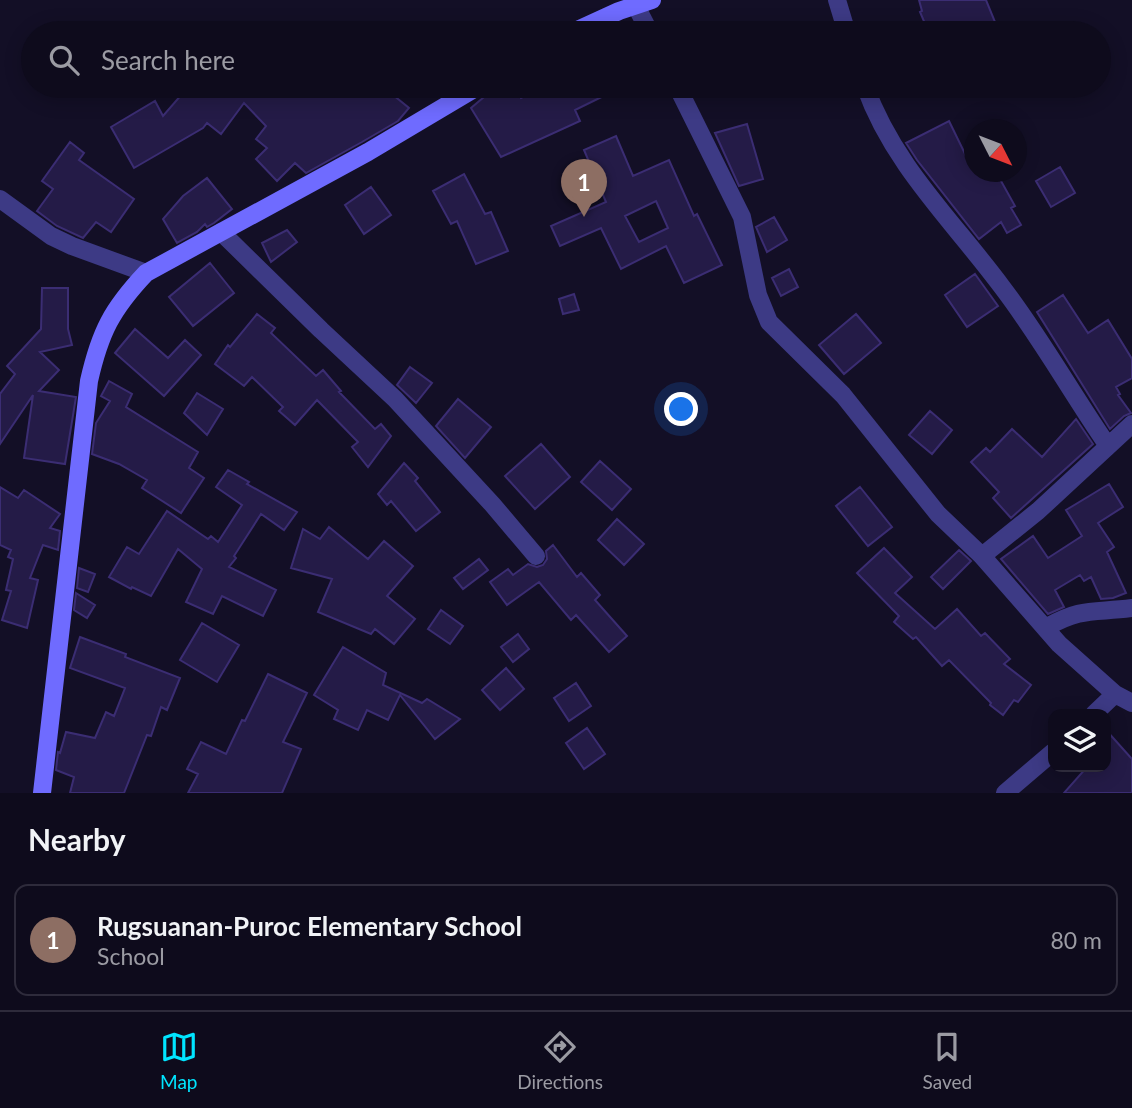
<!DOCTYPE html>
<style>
:root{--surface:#0e0b1c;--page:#171425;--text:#f1f3f6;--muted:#9b9ba3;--line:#2e2b3b;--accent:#00e5ff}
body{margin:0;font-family:Lato,sans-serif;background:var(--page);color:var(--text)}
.controls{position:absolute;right:21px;bottom:21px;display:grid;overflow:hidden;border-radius:14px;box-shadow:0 4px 18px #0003}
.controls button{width:63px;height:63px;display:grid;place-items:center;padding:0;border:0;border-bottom:2px solid var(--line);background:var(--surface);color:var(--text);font:35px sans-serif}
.compass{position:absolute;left:964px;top:119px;width:63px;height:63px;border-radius:50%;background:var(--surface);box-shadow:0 4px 18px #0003;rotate:132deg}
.you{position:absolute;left:682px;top:410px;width:24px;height:24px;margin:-18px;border:5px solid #fff;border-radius:50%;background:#1a73e8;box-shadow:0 0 0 10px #1a73e833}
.badge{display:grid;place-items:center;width:46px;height:46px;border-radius:50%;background:var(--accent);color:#fff;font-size:23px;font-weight:700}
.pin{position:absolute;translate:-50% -58px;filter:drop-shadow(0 2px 4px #0008)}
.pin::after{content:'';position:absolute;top:37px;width:24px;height:21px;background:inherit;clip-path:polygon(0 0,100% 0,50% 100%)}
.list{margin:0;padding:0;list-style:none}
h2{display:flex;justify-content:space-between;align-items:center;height:91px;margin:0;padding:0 28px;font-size:30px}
h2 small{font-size:23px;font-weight:400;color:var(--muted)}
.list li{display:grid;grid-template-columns:46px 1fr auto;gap:21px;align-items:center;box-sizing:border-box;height:112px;margin:0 14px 14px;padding:0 14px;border:2px solid var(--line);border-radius:14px}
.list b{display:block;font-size:26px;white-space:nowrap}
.list p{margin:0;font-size:23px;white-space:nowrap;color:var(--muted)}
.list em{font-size:23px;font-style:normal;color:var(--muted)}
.icon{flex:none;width:38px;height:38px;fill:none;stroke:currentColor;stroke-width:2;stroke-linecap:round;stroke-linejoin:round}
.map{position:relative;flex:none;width:1132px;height:793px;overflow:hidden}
.search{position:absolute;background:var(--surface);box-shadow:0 4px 18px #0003;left:21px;right:21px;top:21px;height:77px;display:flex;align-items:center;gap:18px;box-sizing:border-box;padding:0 24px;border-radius:38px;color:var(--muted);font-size:26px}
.sheet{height:217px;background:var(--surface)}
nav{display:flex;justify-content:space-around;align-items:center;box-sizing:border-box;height:98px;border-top:2px solid var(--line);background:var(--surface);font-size:19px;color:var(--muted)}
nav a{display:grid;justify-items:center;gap:4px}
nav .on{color:var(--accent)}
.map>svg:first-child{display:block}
.building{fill:#241b47;stroke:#3b2d73;stroke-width:2;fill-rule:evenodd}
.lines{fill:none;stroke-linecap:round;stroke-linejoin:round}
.street{stroke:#3d3a85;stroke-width:18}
.secondary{stroke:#6f6bff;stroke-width:18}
</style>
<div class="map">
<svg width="1132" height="793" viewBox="0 0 1132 793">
<rect width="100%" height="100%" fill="#130f26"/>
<path class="building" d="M 919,0 L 986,0 L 995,22 L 969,33 L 929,33 L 920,12 L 922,11 Z
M 189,86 L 382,86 L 409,108 L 398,121 L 362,142 L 306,173 L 295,163 L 277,181 L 256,159 L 267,148 L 256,139 L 266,126 L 244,103 L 221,134 L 207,123 L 203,128 L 134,168 L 111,127 L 155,101 L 163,116 Z
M 510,86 L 515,86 L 521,98 L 547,86 L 624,86 L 575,110 L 580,121 L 501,157 L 471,108 L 490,92 L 491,95 Z
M 949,121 L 969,162 L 975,160 L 975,172 L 996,172 L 1015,206 L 1011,208 L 1021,225 L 1007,233 L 1001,222 L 979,239 L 917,160 L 906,143 Z
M 747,124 L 763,179 L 739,186 L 715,133 Z
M 616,136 L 633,176 L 669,160 L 694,216 L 697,214 L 722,265 L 684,283 L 666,246 L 621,269 L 601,228 L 560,246 L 551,226 L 606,202 L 584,150 ZM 656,201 L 668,228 L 639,242 L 625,216 Z
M 70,142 L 84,153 L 79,160 L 134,199 L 111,232 L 96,222 L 83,238 L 57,226 L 37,211 L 53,189 L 42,181 Z
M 1060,167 L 1075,193 L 1051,207 L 1036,181 Z
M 464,174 L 485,214 L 491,212 L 508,251 L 476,264 L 457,221 L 451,224 L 433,191 Z
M 207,178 L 232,209 L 214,223 L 207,227 L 205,224 L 197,232 L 177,243 L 163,219 L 183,196 Z
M 371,187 L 391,215 L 364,234 L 345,205 Z
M 774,217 L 787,240 L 767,252 L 756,227 Z
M 287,230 L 297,242 L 271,262 L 262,243 Z
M 210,263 L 234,293 L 193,326 L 169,297 Z
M 789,269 L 798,287 L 781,296 L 772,278 Z
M 975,274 L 998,306 L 967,327 L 945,295 Z
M 42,288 L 68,288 L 68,329 L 72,345 L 40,352 L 59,370 L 39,391 L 76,397 L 65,464 L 24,458 L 33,395 L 0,444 L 0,394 L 15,374 L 7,366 L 41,329 Z
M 574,294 L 579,310 L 563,314 L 559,299 Z
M 1063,295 L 1088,333 L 1108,320 L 1132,359 L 1132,378 L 1116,387 L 1120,394 L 1118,395 L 1131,413 L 1124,416 L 1110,429 L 1037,312 Z
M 257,314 L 275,328 L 271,333 L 316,376 L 323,370 L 341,391 L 339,392 L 375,429 L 381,424 L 391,436 L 368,467 L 352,447 L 358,442 L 317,400 L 295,425 L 279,411 L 283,407 L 252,377 L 244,386 L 215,364 L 228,345 L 230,347 Z
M 856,314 L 881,343 L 844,374 L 819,345 Z
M 135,329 L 168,358 L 185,340 L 201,355 L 164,396 L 115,353 Z
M 410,367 L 432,383 L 416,403 L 397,385 Z
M 109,381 L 132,394 L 126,407 L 198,452 L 189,468 L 204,478 L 181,513 L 142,488 L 147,480 L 119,464 L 92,454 L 96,423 L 110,401 L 101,396 Z
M 197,393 L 223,409 L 207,435 L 184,413 Z
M 458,399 L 491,427 L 465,458 L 436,426 Z
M 930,411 L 952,430 L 932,454 L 909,435 Z
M 1076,419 L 1093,444 L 1011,518 L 993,498 L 999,492 L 971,462 L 986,448 L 990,452 L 1012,429 L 1042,457 Z
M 541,444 L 570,477 L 535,509 L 505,476 Z
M 600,461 L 631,489 L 612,510 L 581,482 Z
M 404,463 L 418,478 L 415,481 L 440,512 L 416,531 L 391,501 L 387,505 L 378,494 Z
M 228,470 L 249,482 L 247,484 L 297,512 L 284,530 L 261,514 L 234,556 L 236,558 L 229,567 L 276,590 L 263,616 L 222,596 L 213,614 L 186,602 L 202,569 L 178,549 L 151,596 L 132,587 L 131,589 L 109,577 L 127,547 L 139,554 L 167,511 L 208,539 L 211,536 L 218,542 L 242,505 L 216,487 Z
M 1109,484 L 1123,507 L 1098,523 L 1114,547 L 1107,552 L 1126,593 L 1113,598 L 1101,599 L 1091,577 L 1084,581 L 1080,575 L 1055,590 L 1064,607 L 1048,614 L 1001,559 L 1033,536 L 1048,558 L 1082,536 L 1066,510 Z
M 0,487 L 18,498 L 24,490 L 60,514 L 50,528 L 60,531 L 58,550 L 43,545 L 30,578 L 38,580 L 27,628 L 2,620 L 11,591 L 6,590 L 13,559 L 8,557 L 11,550 L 0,545 Z
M 860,487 L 892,527 L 868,546 L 836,506 Z
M 617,519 L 644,544 L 624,565 L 598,540 Z
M 329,527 L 368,559 L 384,541 L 413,566 L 387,596 L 415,619 L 394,644 L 375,629 L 371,634 L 318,612 L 332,579 L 291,568 L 303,529 L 320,539 Z
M 553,545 L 577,577 L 581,573 L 600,595 L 595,600 L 627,636 L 609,652 L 576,615 L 571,620 L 539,582 L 507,605 L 490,582 L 508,569 L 513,575 L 528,564 L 537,567 L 543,565 L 547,559 L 546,551 Z
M 884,548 L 912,577 L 895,593 L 935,629 L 957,609 L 981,636 L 985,633 L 1010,659 L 1004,664 L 1031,685 L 1018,702 L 1014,700 L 1003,715 L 990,705 L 991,703 L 949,660 L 942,666 L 916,637 L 913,639 L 894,622 L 899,616 L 857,573 Z
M 959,550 L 971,561 L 943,589 L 931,577 Z
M 479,559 L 488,570 L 463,589 L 454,578 Z
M 79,568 L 95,574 L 88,592 L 77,588 Z
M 76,593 L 95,605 L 87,618 L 74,610 Z
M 441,610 L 463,626 L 450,644 L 428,629 Z
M 202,623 L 239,645 L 217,682 L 180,660 Z
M 518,634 L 529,649 L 513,662 L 501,647 Z
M 80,637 L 126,654 L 125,657 L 180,678 L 167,710 L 161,707 L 151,736 L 147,735 L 124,793 L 70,793 L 74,777 L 56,770 L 58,752 L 60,753 L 66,732 L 95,738 L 106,712 L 114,716 L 125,688 L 70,668 Z
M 343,647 L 386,673 L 383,685 L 422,703 L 427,699 L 460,719 L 435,739 L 400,695 L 388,720 L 367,710 L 358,730 L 334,719 L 338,710 L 314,695 Z
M 506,668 L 524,689 L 500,710 L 482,690 Z
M 268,674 L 307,693 L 283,742 L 301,749 L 282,793 L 188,793 L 198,774 L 187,769 L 201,742 L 226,754 L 242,720 L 245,721 Z
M 576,683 L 591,706 L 569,721 L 554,698 Z
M 587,728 L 605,754 L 584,769 L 566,743 Z
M 1106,730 L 1132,759 L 1132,793 L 1064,793 L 1087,767 L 1106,767 Z"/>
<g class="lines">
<path class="street" d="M 837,0 L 847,33
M 636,6 L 650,33
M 677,86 L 742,217 L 758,295 L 769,322 L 843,395 L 938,514 L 982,556 L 1059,644 L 1115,694 L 1132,703
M 865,86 C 893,165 953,221 1002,287 C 1041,338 1072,394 1108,446
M 0,199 L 51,236 L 72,246 L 146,273
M 221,232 L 321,330 L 395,399 L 492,504 L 536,556
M 982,556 L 1038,511 L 1132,424
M 1047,627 C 1082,607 1094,613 1132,608
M 1094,714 L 1115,694
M 1005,793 L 1053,752"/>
<path class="secondary" d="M 571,33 L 619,11 L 652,0
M 42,793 L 89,381 C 100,332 112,309 146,273 L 368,152 L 479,86"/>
</g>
</svg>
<div class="controls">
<button><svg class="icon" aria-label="layers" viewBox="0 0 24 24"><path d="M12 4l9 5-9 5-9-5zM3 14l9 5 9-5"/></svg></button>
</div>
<svg class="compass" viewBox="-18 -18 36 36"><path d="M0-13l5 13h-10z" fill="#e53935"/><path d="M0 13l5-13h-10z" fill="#9b9ba3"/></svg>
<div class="you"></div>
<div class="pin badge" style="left:584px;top:217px;background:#8d6e63">1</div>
<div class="search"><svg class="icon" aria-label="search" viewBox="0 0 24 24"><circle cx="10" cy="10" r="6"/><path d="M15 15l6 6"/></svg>Search here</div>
</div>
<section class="sheet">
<h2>Nearby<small></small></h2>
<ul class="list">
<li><span class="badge" style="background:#8d6e63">1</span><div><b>Rugsuanan-Puroc Elementary School</b><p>School</p></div><em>80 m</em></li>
</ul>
</section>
<nav>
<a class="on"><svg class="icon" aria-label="map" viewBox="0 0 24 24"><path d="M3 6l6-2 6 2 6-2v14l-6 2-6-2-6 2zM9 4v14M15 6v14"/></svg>Map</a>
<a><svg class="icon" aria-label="directions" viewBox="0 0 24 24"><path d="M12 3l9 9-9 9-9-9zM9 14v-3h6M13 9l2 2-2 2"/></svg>Directions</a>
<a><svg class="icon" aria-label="saved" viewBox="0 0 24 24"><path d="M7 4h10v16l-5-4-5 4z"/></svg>Saved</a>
</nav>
